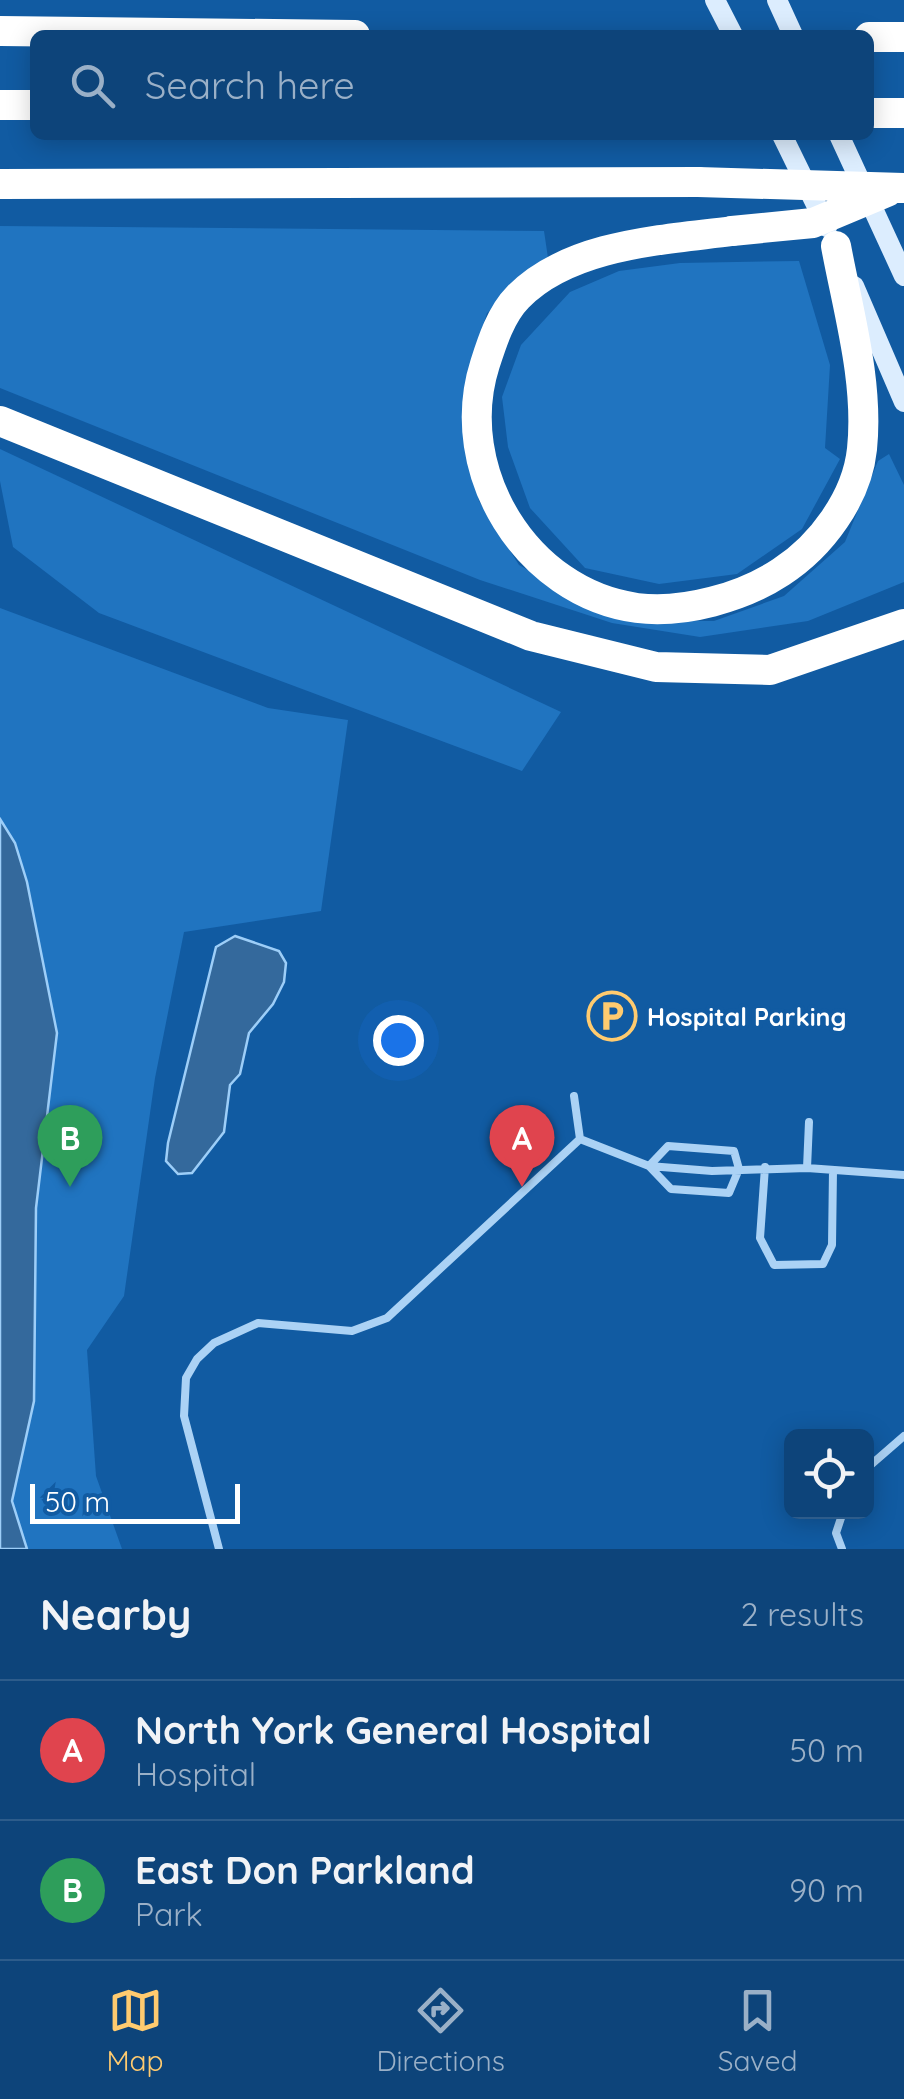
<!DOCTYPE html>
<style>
:root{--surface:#0d447a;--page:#164b7f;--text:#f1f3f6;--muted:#9ab0c7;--line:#2d5c8b;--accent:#ffcb6f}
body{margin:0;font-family:Quicksand,sans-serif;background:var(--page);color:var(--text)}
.controls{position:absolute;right:30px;bottom:30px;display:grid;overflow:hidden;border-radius:15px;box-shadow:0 5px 25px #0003}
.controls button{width:90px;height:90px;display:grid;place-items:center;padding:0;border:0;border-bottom:2px solid var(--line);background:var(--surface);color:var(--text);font:50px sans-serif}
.scale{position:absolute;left:30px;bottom:25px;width:210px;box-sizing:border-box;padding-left:10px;border:5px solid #fff;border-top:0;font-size:28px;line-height:35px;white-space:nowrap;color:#fff;-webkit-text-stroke:8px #115ba2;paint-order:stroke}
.you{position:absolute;left:398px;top:1040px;width:35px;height:35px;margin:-25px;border:8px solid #fff;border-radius:50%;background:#1a73e8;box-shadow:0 0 0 15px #1a73e833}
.badge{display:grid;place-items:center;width:65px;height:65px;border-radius:50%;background:var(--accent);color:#fff;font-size:32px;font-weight:700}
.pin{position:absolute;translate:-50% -82px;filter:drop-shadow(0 2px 5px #0008)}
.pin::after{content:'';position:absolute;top:52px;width:35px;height:30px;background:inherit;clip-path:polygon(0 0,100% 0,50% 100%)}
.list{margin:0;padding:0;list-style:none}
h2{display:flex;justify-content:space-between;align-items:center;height:130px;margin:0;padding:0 40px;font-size:42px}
h2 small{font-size:32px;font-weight:400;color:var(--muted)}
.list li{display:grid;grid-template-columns:65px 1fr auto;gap:30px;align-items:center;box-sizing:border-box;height:140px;padding:0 40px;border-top:2px solid var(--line)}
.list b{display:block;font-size:38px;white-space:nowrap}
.list p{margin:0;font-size:32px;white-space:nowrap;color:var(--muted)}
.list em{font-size:32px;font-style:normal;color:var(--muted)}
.icon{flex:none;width:55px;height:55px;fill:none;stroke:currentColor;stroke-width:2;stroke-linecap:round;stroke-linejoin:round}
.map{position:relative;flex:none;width:904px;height:1549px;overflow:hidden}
.search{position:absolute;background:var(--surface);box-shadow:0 5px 25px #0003;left:30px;right:30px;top:30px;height:110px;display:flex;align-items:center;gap:25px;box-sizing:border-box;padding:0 35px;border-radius:15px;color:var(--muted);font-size:38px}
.sheet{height:410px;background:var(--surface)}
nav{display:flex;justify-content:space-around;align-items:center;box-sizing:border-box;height:140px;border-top:2px solid var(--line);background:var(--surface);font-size:28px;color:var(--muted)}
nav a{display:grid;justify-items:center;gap:5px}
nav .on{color:var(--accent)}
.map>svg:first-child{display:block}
.green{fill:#2074c0}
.water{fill:#34699c;stroke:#9dcef8;stroke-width:2.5}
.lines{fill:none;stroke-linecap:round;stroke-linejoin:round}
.service{stroke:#abd2f5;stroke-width:8}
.secondary{stroke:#dcedfe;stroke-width:20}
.motorway{stroke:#fff;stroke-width:30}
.motorway-bridge{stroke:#fff;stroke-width:30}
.labels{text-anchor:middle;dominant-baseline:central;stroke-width:8;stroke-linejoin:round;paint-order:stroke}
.poi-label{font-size:25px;font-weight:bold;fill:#fff;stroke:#115ba2;text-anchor:start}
</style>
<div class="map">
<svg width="904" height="1549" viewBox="0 0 904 1549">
<rect width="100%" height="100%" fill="#115ba2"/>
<path class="green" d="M 0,226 L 544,231 L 548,258 L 487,313 L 471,363 L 465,423 L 479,501 L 519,565 L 595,607 L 655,621 L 714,621 L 784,596 L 845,542 L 878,461 L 889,454 L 904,485 L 904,582 L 808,621 L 700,637 L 612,623 L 480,580 L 0,388 Z
M 799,261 L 830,365 L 825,448 L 840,459 L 802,529 L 737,574 L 659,584 L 585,568 L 530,508 L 508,447 L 502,397 L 521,345 L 570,292 L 619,271 L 680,263 Z
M 0,449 L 561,712 L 522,771 L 99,613 L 13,547 L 0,481 Z
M 0,608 L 268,708 L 348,720 L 321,911 L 184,932 L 155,1078 L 124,1296 L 87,1350 L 96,1476 L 122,1549 L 0,1549 Z"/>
<path class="water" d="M 0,819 L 15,843 L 27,882 L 57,1033 L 36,1208 L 34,1401 L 12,1501 L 27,1549 L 0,1549 Z
M 235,936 L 279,951 L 286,963 L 284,982 L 273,1004 L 249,1033 L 240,1074 L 230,1085 L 224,1132 L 192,1173 L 178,1174 L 166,1161 L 168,1143 L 216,947 Z"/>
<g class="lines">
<path class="service" d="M 574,1096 L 580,1139
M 668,1146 L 734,1151 L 739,1169 L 729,1193 L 671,1189 L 649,1166 Z
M 765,1167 L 760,1238 L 774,1265 L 823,1264 L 832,1245 L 833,1170
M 807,1168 L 809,1122
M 866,1469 L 904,1436
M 219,1549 L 184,1416 L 186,1378 L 197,1359 L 214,1343 L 258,1323 L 352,1331 L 387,1318 L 580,1139 L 649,1166 L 712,1171 L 807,1168 L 904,1175
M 842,1549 L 836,1533 L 843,1512"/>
<path class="secondary" d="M 715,0 L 733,35
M 777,0 L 793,35
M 782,135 L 827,227
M 839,135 L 904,276
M 854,286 L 904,402"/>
<path class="motorway" d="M 0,31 L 355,35
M 869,37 L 904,37
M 0,105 L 35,105
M 869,113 L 904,113
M 0,184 L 698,182
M 732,231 C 663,240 570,244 518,297 C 501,314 492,342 485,364 C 451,470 526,593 637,608 C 684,614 743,597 781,572 C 821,546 857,498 862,449 C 869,382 848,311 836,246
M 0,421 L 531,636 L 656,667 L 770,670 L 904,624"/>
<path class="motorway-bridge" d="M 698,182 L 904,188
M 732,231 L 813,223 L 887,192"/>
</g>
<defs>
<g id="parking-ring" transform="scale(2.5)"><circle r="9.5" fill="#115ba2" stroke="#ffcb6f" stroke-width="1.5"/><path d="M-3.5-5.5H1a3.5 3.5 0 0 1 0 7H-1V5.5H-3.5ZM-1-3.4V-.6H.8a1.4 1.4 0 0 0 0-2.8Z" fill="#ffcb6f"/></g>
</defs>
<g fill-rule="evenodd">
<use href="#parking-ring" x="612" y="1016"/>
</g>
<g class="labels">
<g class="poi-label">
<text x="647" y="1016">Hospital Parking</text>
</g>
</g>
</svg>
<div class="controls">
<button><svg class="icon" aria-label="locate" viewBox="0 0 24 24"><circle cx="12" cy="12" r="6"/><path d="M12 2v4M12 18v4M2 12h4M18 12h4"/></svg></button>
</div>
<div class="scale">50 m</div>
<div class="you"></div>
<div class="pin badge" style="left:522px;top:1187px;background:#e0444e">A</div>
<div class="pin badge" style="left:70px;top:1187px;background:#2e9e5b">B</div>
<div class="search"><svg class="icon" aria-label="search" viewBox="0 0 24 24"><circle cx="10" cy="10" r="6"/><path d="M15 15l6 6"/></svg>Search here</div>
</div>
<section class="sheet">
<h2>Nearby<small>2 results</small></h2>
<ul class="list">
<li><span class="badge" style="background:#e0444e">A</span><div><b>North York General Hospital</b><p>Hospital</p></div><em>50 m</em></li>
<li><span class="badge" style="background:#2e9e5b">B</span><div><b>East Don Parkland</b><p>Park</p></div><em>90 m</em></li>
</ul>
</section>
<nav>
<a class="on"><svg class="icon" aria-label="map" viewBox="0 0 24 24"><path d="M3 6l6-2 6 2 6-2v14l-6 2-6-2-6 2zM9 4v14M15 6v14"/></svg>Map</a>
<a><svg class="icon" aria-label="directions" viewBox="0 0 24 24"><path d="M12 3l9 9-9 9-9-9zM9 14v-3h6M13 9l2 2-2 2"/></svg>Directions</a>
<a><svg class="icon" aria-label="saved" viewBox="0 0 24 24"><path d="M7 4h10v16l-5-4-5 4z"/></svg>Saved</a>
</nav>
